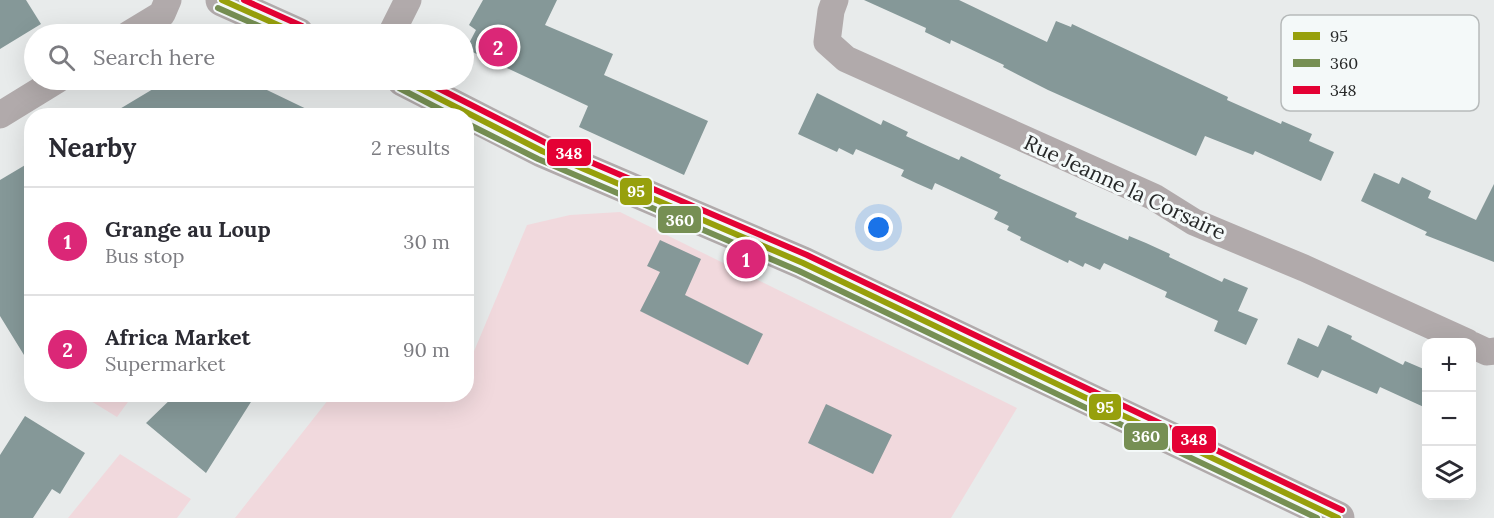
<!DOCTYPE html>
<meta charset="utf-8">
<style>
:root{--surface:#fff;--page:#f2f2f3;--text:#2b2b33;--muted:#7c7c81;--line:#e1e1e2;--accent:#db2777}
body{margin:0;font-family:Lora,serif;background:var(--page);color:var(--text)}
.controls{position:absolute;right:18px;bottom:18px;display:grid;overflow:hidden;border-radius:12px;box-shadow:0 6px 24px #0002}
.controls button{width:54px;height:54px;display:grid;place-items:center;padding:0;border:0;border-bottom:2px solid var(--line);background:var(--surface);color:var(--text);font:30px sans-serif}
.you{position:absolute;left:879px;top:228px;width:21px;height:21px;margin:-15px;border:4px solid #fff;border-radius:50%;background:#1a73e8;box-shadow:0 0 0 9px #1a73e833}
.badge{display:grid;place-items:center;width:39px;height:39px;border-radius:50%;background:var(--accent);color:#fff;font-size:20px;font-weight:700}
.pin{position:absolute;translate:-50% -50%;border:3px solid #fff;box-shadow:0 2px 6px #0006}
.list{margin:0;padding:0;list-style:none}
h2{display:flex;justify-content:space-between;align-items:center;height:78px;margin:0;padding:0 24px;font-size:26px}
h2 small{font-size:20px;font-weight:400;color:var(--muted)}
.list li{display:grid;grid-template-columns:39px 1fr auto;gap:18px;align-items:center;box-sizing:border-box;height:108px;padding:0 24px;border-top:2px solid var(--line)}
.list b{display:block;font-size:22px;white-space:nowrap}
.list p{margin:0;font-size:20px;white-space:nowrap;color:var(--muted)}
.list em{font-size:20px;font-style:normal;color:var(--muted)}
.icon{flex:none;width:33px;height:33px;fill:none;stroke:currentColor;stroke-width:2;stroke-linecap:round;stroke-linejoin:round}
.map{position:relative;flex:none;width:1494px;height:518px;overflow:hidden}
.search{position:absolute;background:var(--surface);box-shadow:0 6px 24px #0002;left:24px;top:24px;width:450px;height:66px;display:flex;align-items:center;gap:15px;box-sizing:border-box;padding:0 21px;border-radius:33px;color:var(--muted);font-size:22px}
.panel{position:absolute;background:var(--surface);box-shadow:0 6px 24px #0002;left:24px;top:108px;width:450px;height:294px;border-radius:24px}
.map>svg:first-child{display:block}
.green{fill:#f1d9dd}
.building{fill:#859898}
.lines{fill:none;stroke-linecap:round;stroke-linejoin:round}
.minor{stroke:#b1aaab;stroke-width:27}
.secondary{stroke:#b1aaab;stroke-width:33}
.bus-1-casing{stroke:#f4f9f9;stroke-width:10}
.bus-2-casing{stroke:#f4f9f9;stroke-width:10}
.bus-3-casing{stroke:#f4f9f9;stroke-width:10}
.bus-1{stroke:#97a00c;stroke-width:6}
.bus-2{stroke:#768f53;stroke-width:6}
.bus-3{stroke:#e40134;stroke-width:6}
.labels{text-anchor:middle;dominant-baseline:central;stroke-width:6;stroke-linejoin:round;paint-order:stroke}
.street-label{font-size:21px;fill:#262828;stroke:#f4f9f9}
.key{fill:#f4f9f9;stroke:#b6baba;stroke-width:1.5}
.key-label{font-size:16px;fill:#262828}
.line-badge{stroke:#f4f9f9;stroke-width:2}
.badge-label{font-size:16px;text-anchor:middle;font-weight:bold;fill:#fff}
</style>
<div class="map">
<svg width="1494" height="518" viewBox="0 0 1494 518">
<rect width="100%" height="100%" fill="#e8ebeb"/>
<path class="green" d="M 620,212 L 1017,408 L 951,518 L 235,518 L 332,395 L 466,394 L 467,354 L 472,356 L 527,225 L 570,215 Z
M 81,395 L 133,394 L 133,395 L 117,417 Z
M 120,454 L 191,499 L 177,518 L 68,518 Z"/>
<path class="building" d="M 0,0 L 26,0 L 41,24 L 0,49 Z
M 483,0 L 557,0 L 545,25 L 613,54 L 604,75 L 708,121 L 684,175 L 579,127 L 588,106 L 466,49 L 476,30 L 469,25 Z
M 864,0 L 959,0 L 1047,42 L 1056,21 L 1071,27 L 1072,24 L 1228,97 L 1227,100 L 1281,124 L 1282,121 L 1312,134 L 1309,141 L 1334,152 L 1321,181 L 1255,151 L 1253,155 L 1205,136 L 1196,156 L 1048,90 L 1003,67 L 1004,65 L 951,40 L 950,44 L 925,32 L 926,28 Z
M 168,80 L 246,80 L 321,116 L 108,116 Z
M 817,93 L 881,125 L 883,120 L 908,132 L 906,136 L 932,148 L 959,160 L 961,156 L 1001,175 L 999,178 L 1077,213 L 1075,217 L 1128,240 L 1129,236 L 1146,243 L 1170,254 L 1169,257 L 1222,282 L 1224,278 L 1248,288 L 1238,311 L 1258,319 L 1246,345 L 1214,331 L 1218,321 L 1165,297 L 1167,292 L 1104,263 L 1100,270 L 1085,263 L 1083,267 L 1069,260 L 1068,263 L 1020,240 L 1021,237 L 1007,230 L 1009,226 L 994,219 L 998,212 L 935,183 L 932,190 L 916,183 L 901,176 L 904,170 L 856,149 L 853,155 L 839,148 L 837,152 L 798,134 Z
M 32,161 L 32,368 L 0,316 L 0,180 Z
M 1374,173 L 1399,184 L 1402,177 L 1431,191 L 1428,198 L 1476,220 L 1494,184 L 1494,262 L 1425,235 L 1427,232 L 1361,201 Z
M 660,240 L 701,259 L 685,295 L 763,334 L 748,365 L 640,311 L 660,272 L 647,266 Z
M 1328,325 L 1352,336 L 1351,339 L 1403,365 L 1405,361 L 1426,370 L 1426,408 L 1380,387 L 1377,394 L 1322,370 L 1318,378 L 1287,364 L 1298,338 L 1318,347 Z
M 176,394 L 256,394 L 206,473 L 146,423 Z
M 826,404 L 892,435 L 873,474 L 808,443 Z
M 25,416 L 85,453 L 60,494 L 52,489 L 33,518 L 0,518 L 0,455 Z"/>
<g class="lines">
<path class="minor" d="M 835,0 L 831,11 L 827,42 L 846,59 L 1154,197 L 1194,222 L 1304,268 L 1467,342
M 129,34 L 162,14 L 168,0
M 391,34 L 408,0
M 0,115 L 57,80
M 1472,345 L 1487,352 L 1494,351"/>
<path class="secondary" d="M 222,0 L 298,34
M 403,80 L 542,151 L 803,263 L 1338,518"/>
<g class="bus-1-casing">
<path id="bus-1" d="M 222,0 L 298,34
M 403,80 L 542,151 L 803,263 L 1338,518"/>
</g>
<g class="bus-2-casing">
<path id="bus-2" d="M 218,8 L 277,34
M 399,88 L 453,116
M 466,123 L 538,159 L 799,271 L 1317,518"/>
</g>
<g class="bus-3-casing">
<path id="bus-3" d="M 244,0 L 302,26
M 422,80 L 546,143 L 807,255 L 1342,510"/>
</g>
<use href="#bus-1" class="bus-1"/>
<use href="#bus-2" class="bus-2"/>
<use href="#bus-3" class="bus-3"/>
</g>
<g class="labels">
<g class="street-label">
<text transform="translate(1125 187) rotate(25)">Rue Jeanne la Corsaire</text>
</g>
</g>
<rect x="1281" y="15" width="198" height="96" rx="9" class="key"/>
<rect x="1293" y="32" width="27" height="8" fill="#97a00c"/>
<rect x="1293" y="59" width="27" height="8" fill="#768f53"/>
<rect x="1293" y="86" width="27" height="8" fill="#e40134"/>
<g class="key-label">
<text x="1330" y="42">95</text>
<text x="1330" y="69">360</text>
<text x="1330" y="96">348</text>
</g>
<g class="line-badge">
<rect x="546" y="138" width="46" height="29" rx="6" fill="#e40134"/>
<rect x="619" y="177" width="34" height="29" rx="6" fill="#97a00c"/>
<rect x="657" y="205" width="45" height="29" rx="6" fill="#768f53"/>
<rect x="1088" y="393" width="34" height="28" rx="6" fill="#97a00c"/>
<rect x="1123" y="422" width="46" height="29" rx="6" fill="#768f53"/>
<rect x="1171" y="425" width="46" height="29" rx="6" fill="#e40134"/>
</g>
<g class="badge-label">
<text x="569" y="159">348</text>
<text x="636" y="197">95</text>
<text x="680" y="226">360</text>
<text x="1105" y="413">95</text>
<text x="1146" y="442">360</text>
<text x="1194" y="445">348</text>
</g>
</svg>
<div class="controls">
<button>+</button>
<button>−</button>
<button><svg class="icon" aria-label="layers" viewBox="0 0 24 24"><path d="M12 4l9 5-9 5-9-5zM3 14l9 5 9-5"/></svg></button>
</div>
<div class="you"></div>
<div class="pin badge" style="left:746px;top:259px">1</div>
<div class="pin badge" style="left:498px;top:47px">2</div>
<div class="search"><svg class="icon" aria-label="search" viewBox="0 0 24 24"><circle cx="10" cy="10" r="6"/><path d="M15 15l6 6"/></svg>Search here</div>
<section class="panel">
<h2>Nearby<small>2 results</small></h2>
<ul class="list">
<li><span class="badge">1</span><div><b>Grange au Loup</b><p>Bus stop</p></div><em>30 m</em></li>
<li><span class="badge">2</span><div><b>Africa Market</b><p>Supermarket</p></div><em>90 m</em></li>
</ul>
</section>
</div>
